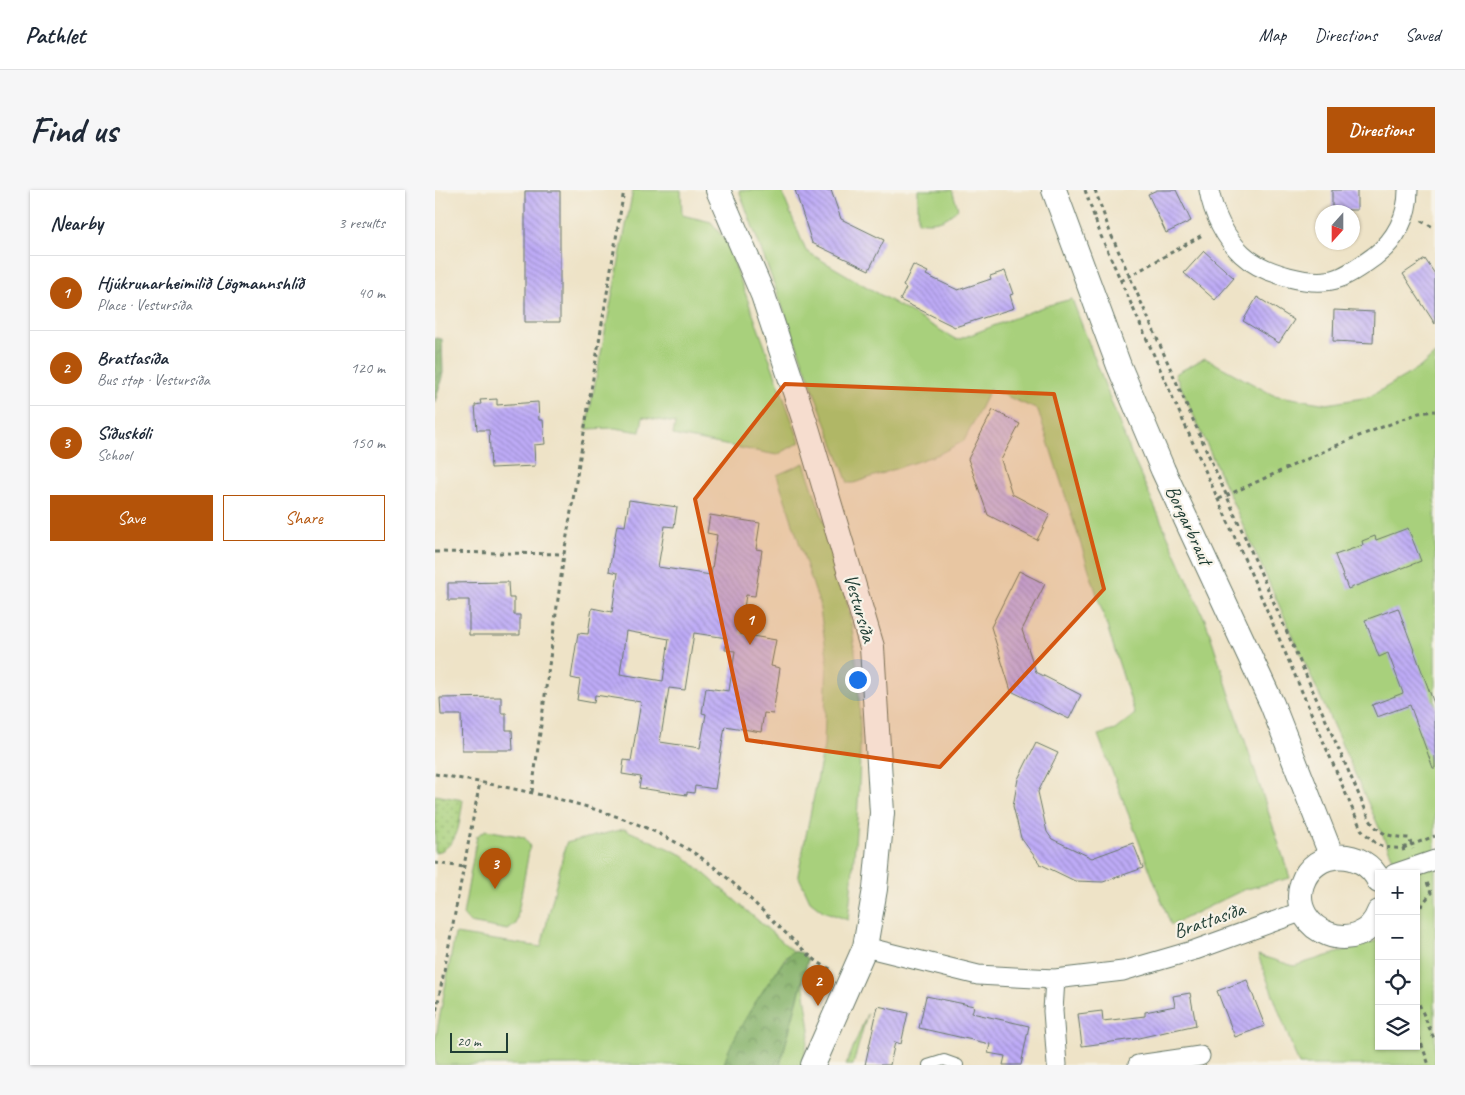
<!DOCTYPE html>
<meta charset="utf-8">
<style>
:root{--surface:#fff;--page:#f6f6f7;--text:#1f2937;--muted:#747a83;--line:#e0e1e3;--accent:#b45309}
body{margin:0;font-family:Caveat,sans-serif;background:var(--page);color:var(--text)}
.controls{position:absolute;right:15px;bottom:15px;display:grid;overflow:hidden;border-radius:0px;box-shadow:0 1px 4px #0004}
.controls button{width:45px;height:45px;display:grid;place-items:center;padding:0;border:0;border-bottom:1px solid var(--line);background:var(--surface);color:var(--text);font:25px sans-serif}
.compass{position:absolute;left:880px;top:15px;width:45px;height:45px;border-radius:50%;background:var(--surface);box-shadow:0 1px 4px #0004;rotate:201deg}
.scale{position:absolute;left:15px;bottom:12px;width:58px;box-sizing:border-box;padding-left:5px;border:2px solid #1f3d34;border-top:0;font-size:14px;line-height:18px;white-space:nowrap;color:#1f3d34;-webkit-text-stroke:4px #f7f3e8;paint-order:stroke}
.you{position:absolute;left:422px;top:489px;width:18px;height:18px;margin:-12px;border:4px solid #fff;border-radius:50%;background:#1a73e8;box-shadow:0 0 0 8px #1a73e833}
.badge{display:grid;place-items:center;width:32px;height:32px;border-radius:50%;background:var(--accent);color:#fff;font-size:16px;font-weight:700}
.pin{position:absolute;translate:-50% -41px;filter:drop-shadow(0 1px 2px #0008)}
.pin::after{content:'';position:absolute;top:26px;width:18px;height:15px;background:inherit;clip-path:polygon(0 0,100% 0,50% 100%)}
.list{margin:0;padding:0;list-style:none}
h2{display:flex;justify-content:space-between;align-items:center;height:65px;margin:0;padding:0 20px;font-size:21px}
h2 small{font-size:16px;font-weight:400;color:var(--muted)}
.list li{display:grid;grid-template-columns:32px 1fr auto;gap:15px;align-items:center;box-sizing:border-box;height:75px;padding:0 20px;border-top:1px solid var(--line)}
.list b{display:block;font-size:19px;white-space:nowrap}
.list p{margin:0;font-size:16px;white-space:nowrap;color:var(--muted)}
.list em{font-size:16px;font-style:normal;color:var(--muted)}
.actions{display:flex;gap:10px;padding:15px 20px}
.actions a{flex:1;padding:11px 0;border:1px solid var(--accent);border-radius:0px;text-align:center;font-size:18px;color:var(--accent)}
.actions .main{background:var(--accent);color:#fff}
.icon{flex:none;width:28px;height:28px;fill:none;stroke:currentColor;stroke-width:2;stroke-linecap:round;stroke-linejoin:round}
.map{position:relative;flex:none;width:1000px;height:875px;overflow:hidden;border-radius:0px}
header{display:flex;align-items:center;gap:30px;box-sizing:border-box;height:70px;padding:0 25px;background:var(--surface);border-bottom:1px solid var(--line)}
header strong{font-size:24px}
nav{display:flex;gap:28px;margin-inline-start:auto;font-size:18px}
.intro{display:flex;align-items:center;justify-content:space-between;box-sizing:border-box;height:120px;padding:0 30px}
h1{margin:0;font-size:35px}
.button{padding:12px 22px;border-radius:0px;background:var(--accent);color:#fff;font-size:18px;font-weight:700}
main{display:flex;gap:30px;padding:0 30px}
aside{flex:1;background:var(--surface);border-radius:0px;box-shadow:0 1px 4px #0004}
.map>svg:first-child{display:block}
.green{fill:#a8d07b;stroke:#648658}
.forest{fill:url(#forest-crowns);stroke:#527850}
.park{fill:url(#park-dots);stroke:#648658}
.building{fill:url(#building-back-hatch);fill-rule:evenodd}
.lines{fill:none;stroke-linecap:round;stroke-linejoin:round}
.service-casing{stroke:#677767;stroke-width:12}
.minor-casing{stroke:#677767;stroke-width:21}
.tertiary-casing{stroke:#677767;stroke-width:26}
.path{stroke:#677767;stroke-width:3;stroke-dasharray:4 4;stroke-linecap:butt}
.service{stroke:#fff;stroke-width:10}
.minor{stroke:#fff;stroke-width:19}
.tertiary{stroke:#fff;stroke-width:24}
.marked{fill:#d45610;fill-opacity:0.2;stroke:#d45610;stroke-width:4;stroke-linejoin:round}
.labels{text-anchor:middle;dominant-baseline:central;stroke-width:4.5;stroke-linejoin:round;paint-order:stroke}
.street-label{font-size:20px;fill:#1f3d34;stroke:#f7f3e8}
</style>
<header>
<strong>Pathlet</strong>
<nav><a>Map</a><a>Directions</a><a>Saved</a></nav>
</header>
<div class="intro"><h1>Find us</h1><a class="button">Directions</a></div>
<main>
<aside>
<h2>Nearby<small>3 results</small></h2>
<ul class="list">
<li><span class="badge">1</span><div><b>Hjúkrunarheimilið Lögmannshlíð</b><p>Place · Vestursíða</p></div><em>40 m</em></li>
<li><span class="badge">2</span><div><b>Brattasíða</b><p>Bus stop · Vestursíða</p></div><em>120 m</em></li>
<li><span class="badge">3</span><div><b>Síðuskóli</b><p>School</p></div><em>150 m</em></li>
</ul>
<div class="actions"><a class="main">Save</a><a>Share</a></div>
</aside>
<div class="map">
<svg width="1000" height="875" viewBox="0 0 1000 875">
<defs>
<pattern id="forest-crowns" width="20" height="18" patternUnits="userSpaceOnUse" patternTransform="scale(1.25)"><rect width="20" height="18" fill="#86b26b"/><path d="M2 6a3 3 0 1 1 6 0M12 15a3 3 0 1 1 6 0" fill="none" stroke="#6d9259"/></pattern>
<pattern id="park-dots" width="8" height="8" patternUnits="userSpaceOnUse" patternTransform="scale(1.25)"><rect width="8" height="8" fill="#a8d07b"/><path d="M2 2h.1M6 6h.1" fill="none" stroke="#8a6" stroke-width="1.8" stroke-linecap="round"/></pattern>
<pattern id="building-back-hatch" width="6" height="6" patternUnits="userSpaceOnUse" patternTransform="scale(1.25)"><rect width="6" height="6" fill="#beabf7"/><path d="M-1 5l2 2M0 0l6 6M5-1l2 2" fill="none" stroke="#9a8cc9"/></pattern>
</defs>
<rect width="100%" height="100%" fill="#f7f3e8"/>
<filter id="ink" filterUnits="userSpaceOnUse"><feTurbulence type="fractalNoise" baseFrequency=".02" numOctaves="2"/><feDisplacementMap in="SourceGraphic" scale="10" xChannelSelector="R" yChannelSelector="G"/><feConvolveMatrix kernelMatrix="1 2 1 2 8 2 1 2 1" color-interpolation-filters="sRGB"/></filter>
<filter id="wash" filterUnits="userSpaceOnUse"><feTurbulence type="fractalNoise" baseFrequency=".0096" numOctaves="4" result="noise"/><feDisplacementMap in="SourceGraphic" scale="20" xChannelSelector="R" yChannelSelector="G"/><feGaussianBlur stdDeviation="1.12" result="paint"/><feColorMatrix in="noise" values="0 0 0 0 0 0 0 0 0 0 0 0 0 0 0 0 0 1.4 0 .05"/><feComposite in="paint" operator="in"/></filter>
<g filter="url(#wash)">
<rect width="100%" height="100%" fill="#eee3c7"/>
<path class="green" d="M 198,0 L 246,0 L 247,25 L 276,32 L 291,51 L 365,252 L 342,265 L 238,245 L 240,233 L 208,227 L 205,242 L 180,238 L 151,239 Z
M 304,0 L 346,0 L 371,61 L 522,150 L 610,116 L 637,109 L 695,261 L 771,432 L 855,688 L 808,700 L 736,735 L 663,545 L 680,540 L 700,524 L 603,220 L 555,199 L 529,251 L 504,264 L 419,293 L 413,293 Z
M 483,0 L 517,0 L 523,18 C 512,31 499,34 483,31 Z
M 1000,164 L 1000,875 L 864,875 L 823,765 L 859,776 L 944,750 L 944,856 L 981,856 L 981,684 L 965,684 L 740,184 L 770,168 L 838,205 L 892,214 L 934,207 L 984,178 Z
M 369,273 C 382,312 397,351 407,391 C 436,503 424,617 413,730 L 388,721 L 375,711 L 363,685 L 389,556 L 392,466 L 384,413 L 342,285 Z
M 189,639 L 248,665 L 358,761 L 350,768 L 314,824 L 289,875 L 0,875 L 0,852 L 20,744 L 106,757 L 131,653 Z
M 51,640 L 89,647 L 95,655 L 81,734 L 73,740 L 35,733 L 28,725 L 42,646 Z
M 368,790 L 375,840 L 367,875 L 345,875 Z
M 432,824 L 418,875 L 411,875 Z"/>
<path class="forest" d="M 0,148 L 7,149 L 8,183 L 0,213 Z
M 358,761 L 367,763 L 373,770 L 345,875 L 289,875 C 291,854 342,776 358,761 Z"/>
<path class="park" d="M 0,605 L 28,610 C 24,632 25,656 0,663 Z"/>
<g id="blocks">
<path class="building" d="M 360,0 L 396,0 L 406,29 L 449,50 L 434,80 L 377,53 Z
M 722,0 L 741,0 L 756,31 L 731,43 L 713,4 Z
M 897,0 L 922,0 L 922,20 L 897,20 Z
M 90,1 L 125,1 L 125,132 L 90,132 Z
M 769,61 L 799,88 L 780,110 L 749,83 Z
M 990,69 L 1000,84 L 1000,134 L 968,84 Z
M 478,75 L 493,82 L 491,85 L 523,100 L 556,89 L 555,86 L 570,81 L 578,104 L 575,105 L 579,118 L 520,137 L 465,110 L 471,98 L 468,96 Z
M 822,107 L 859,130 L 844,153 L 808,131 Z
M 899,120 L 939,122 L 938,153 L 898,151 Z
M 62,209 L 62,215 L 103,212 L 104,230 L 108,230 L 110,254 L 99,255 L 100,276 L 56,278 L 54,240 L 42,240 L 40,215 L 46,214 L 45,210 Z
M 558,220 L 585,234 L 566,270 L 577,304 L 615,324 L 602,350 L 553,325 L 533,269 Z
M 194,310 L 242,317 L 239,337 L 230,336 L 223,377 L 276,385 L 282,345 L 272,343 L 275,325 L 325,333 L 321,359 L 327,360 L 320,406 L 311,405 L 305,444 L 341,450 L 336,476 L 345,478 L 338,524 L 329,523 L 326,542 L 290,536 L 280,599 L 260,596 L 259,603 L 252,602 L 252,605 L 204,598 L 206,587 L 187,584 L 189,570 L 196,571 L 206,512 L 160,505 L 159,513 L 142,510 L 145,490 L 136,488 L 143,443 L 153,444 L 157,418 L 177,422 L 183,383 L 174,381 L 182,335 L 190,336 ZM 191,441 L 234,449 L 228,491 L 185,484 ZM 259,443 L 292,448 L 290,460 L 300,461 L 294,501 L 271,498 L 267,523 L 271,524 L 265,558 L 225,552 L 234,498 L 250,500 Z
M 973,338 L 986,371 L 913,399 L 900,365 L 928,355 L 927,351 L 940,346 L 941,350 Z
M 584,381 L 610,394 L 587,440 L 601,482 L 646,505 L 634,529 L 576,501 L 556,437 Z
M 73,392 L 74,408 L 79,408 L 79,425 L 85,425 L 85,445 L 34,445 L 34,410 L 13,410 L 13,393 Z
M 963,418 L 1000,516 L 1000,578 L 998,578 L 975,515 L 942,527 L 937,515 L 968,503 L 953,463 L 944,467 L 930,430 Z
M 66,507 L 66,523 L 71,523 L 71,540 L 77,540 L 78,560 L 27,560 L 26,525 L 6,525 L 5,508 Z
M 601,553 L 623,563 L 603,602 L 612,642 L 617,649 L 657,668 L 698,653 L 708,678 L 668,692 L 640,691 L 605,674 L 586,648 L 578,616 L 583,589 Z
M 812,790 L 830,836 L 800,847 L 782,801 Z
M 755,803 L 761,835 L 699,849 L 647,856 L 643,824 L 667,821 L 668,831 L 710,826 L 710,822 L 740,816 L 738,806 Z
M 491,806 L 539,816 L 537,823 L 594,836 L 586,875 L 568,875 L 570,866 L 553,863 L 555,854 L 484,838 Z
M 443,816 L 473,823 L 466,854 L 460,852 L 455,875 L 430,875 Z"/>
</g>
</g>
<g filter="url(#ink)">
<use href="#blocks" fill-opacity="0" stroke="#677767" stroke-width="1"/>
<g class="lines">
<g class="service-casing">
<path id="service" d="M 493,875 L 509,870 L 523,875"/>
</g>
<g class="minor-casing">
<path id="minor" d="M 774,0 C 778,23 790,48 807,64 C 827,83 878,98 904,88 C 917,83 929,74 940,66 C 961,50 973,26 973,0
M 959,684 L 1000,670
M 430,757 L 543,785 L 620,789 L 688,781 L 760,760 L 868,721
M 620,789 L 618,821 L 622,875
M 703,875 L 765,866"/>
</g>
<g class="tertiary-casing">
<path id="tertiary" d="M 283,0 L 328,105 L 372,238 L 437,457 L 447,623 L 440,699 L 430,757 L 378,875
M 619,0 L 684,176 L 728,280 L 837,514 L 897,667
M 944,691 C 929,658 879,658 867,694 C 852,742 926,770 944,722"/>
</g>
<path class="path" d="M 650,0 L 666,46 L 825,404 L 926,639 C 941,655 945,659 968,658 L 969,662
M 660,0 L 675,42 L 935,630 C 945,645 956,647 974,648 L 978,659
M 986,31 L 1000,38
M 686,91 L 769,44
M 784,309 L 916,249 L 984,223 L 1000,221
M 0,362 L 129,364
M 0,584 C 88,600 202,619 275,674 C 304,696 329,723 356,748 C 368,759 381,774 398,780
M 97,602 L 129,364 L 189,0
M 968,658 L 1000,646
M 0,673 L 29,677
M 981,706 L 985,703 L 982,696
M 981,723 L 996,703 L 992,692
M 981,807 L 1000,851
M 0,828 L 45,592
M 981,839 L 994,875"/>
<use href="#service" class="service"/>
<use href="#minor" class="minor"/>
<use href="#tertiary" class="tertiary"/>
</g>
</g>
<path class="marked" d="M 350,194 L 619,204 L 669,399 L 505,577 L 312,550 L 260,309 Z"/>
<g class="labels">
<g class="street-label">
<text transform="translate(754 335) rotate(65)">Borgarbraut</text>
<text transform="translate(425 418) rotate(74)">Vestursíða</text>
<text transform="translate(774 730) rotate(-19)">Brattasíða</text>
</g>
</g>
</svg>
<div class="controls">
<button>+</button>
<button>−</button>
<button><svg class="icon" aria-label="locate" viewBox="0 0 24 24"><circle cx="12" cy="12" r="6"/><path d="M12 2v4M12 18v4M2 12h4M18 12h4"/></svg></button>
<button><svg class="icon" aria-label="layers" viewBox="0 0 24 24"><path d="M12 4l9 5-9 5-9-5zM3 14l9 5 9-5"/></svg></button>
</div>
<svg class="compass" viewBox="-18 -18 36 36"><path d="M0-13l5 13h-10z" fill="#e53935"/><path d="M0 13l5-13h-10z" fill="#747a83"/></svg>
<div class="scale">20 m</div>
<div class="you"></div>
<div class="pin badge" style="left:315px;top:455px">1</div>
<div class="pin badge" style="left:383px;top:816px">2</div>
<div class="pin badge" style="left:60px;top:699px">3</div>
</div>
</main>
